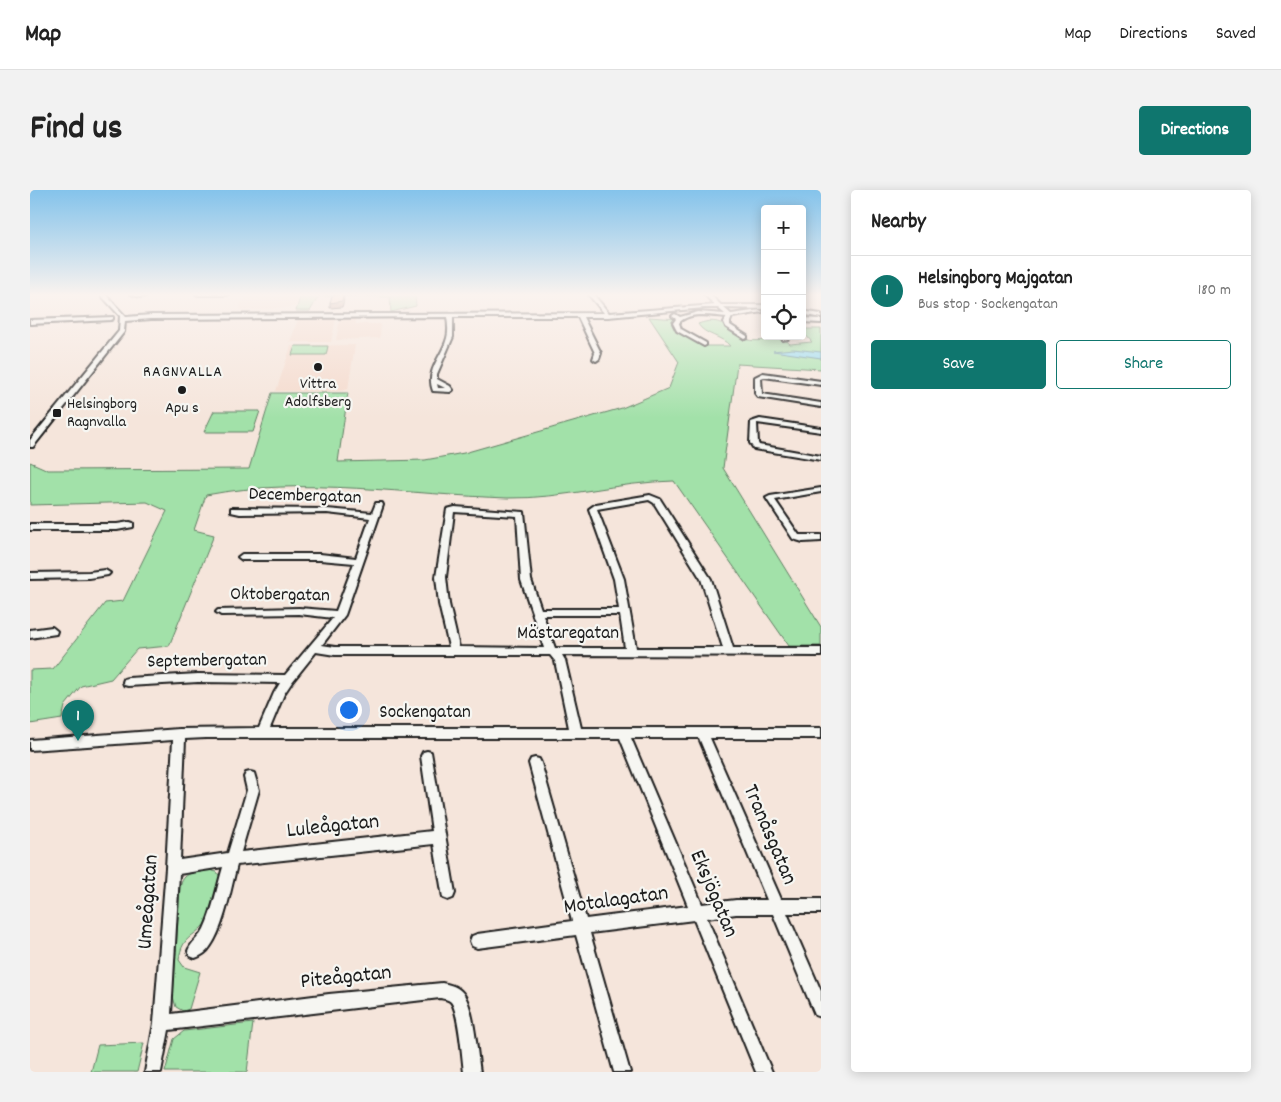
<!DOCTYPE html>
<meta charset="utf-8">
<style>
:root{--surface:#fff;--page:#f2f2f2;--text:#222;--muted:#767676;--line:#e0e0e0;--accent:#0f766e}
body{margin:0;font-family:Dekko,sans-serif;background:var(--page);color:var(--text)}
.controls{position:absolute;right:15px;top:15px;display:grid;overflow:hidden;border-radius:5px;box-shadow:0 2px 12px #0003}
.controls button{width:45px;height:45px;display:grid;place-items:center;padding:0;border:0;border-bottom:1px solid var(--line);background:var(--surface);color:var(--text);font:25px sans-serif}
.you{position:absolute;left:318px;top:519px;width:18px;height:18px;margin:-12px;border:4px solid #fff;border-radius:50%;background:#1a73e8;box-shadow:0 0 0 8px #1a73e833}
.badge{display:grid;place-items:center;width:32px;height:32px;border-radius:50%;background:var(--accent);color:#fff;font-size:16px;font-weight:700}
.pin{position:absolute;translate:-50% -41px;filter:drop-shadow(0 1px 2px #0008)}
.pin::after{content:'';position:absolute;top:26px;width:18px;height:15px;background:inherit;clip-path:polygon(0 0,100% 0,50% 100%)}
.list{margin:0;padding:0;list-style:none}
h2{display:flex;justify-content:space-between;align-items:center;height:65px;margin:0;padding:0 20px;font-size:21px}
h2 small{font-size:16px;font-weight:400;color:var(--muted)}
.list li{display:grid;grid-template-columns:32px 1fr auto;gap:15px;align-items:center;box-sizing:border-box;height:70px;padding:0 20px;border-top:1px solid var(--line)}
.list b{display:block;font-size:19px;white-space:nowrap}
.list p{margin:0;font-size:16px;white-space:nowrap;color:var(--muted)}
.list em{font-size:16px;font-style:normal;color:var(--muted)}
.actions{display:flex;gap:10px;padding:15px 20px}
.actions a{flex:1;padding:11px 0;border:1px solid var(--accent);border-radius:5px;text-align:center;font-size:18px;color:var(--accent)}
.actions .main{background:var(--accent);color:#fff}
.icon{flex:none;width:28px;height:28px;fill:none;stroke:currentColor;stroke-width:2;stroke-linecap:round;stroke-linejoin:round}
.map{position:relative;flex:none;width:791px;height:882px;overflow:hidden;border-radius:5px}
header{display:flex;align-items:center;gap:30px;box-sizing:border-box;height:70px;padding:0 25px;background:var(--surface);border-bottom:1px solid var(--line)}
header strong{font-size:24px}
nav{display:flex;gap:28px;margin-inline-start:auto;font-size:18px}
.intro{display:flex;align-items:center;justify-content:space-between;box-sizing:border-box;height:120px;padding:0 30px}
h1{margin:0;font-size:35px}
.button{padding:12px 22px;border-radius:5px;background:var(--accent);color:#fff;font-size:18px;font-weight:700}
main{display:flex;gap:30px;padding:0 30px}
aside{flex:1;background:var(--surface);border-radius:5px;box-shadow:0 2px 12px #0003}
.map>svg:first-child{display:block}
.built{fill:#f4d9cb}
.green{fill:#a2e1a9;stroke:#5f7e62}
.water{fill:#8fd9f0;stroke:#618d9b}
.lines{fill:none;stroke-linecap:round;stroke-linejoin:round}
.minor-casing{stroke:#1c1c1c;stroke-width:4}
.minor{fill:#f6f6f2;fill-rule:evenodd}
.shaded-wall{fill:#aa8474;stroke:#1c1c1c}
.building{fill:#f3bda6;stroke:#1c1c1c}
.poi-dot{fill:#1c1c1c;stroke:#f6f6f2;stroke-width:2}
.labels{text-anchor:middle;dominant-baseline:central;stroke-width:4.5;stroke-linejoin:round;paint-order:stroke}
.far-neighbourhood-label{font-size:16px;letter-spacing:1px;fill:#1c1c1c;stroke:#f6f6f2}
.far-poi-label{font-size:16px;fill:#1c1c1c;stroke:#f6f6f2}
.street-label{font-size:19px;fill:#1c1c1c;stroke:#f6f6f2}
.near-street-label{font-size:22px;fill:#1c1c1c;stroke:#f6f6f2}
</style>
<header>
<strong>Map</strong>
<nav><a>Map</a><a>Directions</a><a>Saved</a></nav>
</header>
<div class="intro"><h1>Find us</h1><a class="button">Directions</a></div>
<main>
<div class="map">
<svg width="791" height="882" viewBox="0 0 791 882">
<rect width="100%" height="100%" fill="#f5e5db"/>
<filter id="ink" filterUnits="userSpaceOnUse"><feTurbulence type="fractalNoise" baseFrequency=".02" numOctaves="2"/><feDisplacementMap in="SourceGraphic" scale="10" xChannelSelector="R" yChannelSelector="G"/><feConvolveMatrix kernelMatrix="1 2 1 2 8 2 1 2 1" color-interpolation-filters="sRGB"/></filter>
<g filter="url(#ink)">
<path class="built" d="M 219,104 L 271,104 L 267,115 L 264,117 L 212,121 L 210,118 L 211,113 Z
M 310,127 L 326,127 L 326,134 L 351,134 L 350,148 L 306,150 Z
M 268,129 L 306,129 L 301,152 L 260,152 Z
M 325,155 L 318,199 L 311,201 L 246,201 L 261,156 Z"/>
<path class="green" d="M 271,104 L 385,104 L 386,116 L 361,122 L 360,107 L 289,106 L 280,121 L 266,121 Z
M 619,127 L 647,129 L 645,137 L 675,156 L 700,156 C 692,146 674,145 668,134 C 692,125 698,140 715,149 C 722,152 732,150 739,150 L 737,146 L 751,146 L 760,154 L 782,152 L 772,141 L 776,139 L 791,139 L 791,179 L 707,174 L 693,278 L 791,437 L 791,456 L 759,456 L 644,291 C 588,292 534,309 478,308 C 378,305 275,286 176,305 L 164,340 L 184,345 L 139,456 L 107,459 L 81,489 L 51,496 L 35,516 L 32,529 L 0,534 L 0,480 L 23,479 L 75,413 L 93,411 L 137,321 L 117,312 L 0,315 L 0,272 L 18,280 L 219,279 L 242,203 L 318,203 L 308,272 L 395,270 L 434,263 L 592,218 L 639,198 L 649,172 Z
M 265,156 L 298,156 L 296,165 L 262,165 Z
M 184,221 L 230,221 L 223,242 L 174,242 Z
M 179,680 L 187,682 L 190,687 C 187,701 185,717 178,729 C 167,748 152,743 149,770 L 154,777 L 170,782 L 159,819 L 153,821 L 146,817 L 143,807 L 150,698 C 153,681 164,683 179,680 Z
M 223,833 L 217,882 L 135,882 L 144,849 L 154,841 Z
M 114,853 L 107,882 L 61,882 L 68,855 Z"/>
<path class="water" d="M 763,159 L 791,162 L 791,168 L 743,161 Z"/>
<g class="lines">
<g class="minor-casing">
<path id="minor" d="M 70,104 L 75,104 L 96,127 L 121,125 L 574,123 L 558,104 L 563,104 L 579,123 L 685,115 L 674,104 L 679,104 L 691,115 L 735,115 L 735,119 L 694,118 L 701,124 L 730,120 L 733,122 L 702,127 L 700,132 L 700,135 L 717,146 L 717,148 L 715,149 L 696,137 L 694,132 L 697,127 C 683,126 659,121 649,133 L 651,139 L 676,153 L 676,155 L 674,156 L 647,141 L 643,133 L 646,129 L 642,126 L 645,124 L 650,127 L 668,122 L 695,124 L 688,118 L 674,118 L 578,127 L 553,127 L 571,163 L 569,169 L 566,171 L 563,169 L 565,163 L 548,127 L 423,127 L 423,147 L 407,184 L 407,189 L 420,196 L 423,200 L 420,202 L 403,201 C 395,180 412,167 417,148 C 419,141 418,134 417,127 L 121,129 L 95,131 L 94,142 L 3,257 L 0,257 L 0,250 L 89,141 L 90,126 ZM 407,194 L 415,198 L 408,198 Z
M 101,104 L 128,104 L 110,107 Z
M 166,104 L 199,104 L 197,105 L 168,105 Z
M 772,121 L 791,124 L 791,128 L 772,124 Z
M 83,127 L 83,129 L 81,130 L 0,134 L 0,130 Z
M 772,128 L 791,129 L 791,133 L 772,132 Z
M 750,146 L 756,146 L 758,149 L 753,150 Z
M 733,183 L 791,191 L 791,195 L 734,187 L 731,188 L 732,204 L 791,213 L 791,217 L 728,207 L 725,203 L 725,187 Z
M 730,229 L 791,238 L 791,242 L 727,233 L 728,253 L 729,255 L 791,266 L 791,270 L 724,259 L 720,253 L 721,232 Z
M 791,298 L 791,302 L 745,310 L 769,345 L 791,345 L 791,351 L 773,352 L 763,349 L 736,308 L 740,306 Z
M 620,305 L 630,309 L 681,389 L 703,458 L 791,458 L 791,466 L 532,465 L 535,470 L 551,538 L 791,538 L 791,548 L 680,548 L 751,709 L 791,709 L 791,723 L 757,723 L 791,801 L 791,827 L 785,825 L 743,724 L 706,724 L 677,728 L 742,882 L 726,882 L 664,730 L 560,743 L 600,882 L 584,882 L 546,745 L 447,758 L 442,756 L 440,751 L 442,746 L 447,744 L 542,731 L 499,573 L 501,569 L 505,568 L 509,569 L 511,573 L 556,729 L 658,716 L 590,548 L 176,548 L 155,549 L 150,670 L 198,663 L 217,600 L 214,587 L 216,583 L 220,582 L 224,583 L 229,600 L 211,662 L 402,641 L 391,566 L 393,562 L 397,561 L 401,562 L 425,703 L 423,708 L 418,710 L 413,708 L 404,654 L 207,675 C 201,698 194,738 180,757 C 177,762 171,766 165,768 L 160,766 L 158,761 C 161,752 170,747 174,739 C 183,720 187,697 193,677 L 149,684 L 141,824 L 299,804 L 412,793 C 418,794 426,796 431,801 C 444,813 447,863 450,882 L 434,882 C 432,867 429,822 421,812 C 418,809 414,809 410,808 L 139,840 L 131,882 L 115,882 L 124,833 L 136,678 L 143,550 L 0,560 L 0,550 L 149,539 L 229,538 L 244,503 L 250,493 L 168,492 L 98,496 L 94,495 L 93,492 L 94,489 L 98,488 L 168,484 L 255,485 L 303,428 L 269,424 L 191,425 L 186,422 L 188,420 L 269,418 L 306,421 L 324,373 L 290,370 L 212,370 L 208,367 L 212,364 L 290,364 L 326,368 L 340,328 L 297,323 L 210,324 L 201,322 L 201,318 L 297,319 L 342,323 L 346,313 L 352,313 L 353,315 L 315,425 L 292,455 L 305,457 L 419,457 L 409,414 L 406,387 L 417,319 L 425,317 L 494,322 L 501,390 L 511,419 L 589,419 L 584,389 L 559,319 L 566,314 ZM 619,310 L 624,313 L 671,389 L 693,458 L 606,458 L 594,389 L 567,319 ZM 424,322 L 487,326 L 491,390 L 514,458 L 429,457 L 419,414 L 416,387 ZM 513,425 L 590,425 L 595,458 L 525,458 ZM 286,462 L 305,465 L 520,465 L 525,471 L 539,538 L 240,538 L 254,504 L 262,492 ZM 601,548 L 669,548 L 737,710 L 706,710 L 672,714 Z
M 100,332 L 103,333 L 103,337 L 87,340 L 0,340 L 0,334 L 87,334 Z
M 75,380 L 80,383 L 78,385 L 59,388 L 0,389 L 0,383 L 59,382 Z
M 22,437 L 27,441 L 26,444 L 0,448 L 0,440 Z"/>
</g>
<use href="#minor" class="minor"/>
</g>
<path class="shaded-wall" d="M 313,104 L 314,110 L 312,117 L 300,118 L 300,113 Z"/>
<path class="building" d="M 313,104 L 312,111 L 300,113 L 302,106 Z"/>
</g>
<linearGradient id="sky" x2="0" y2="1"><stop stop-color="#84c3eb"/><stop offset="0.46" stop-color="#faf3ef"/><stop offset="1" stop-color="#faf3ef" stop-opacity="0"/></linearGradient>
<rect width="791" height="228" fill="url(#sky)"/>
<g class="poi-dot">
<circle cx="288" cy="177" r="5"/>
<circle cx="152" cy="200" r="5"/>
<rect x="22" y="218" width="10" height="10" rx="2.5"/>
</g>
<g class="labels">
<g class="far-neighbourhood-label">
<text x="153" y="182">RAGNVALLA</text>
</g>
<g class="far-poi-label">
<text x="288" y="194">Vittra<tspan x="288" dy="18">Adolfsberg</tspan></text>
<text x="37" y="214" text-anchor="start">Helsingborg<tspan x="37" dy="18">Ragnvalla</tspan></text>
<text x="152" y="218">Apu s</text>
</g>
<g class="street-label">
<text transform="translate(275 307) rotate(2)">Decembergatan</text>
<text transform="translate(250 406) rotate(1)">Oktobergatan</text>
<text x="538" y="444">Mästaregatan</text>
<text transform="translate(177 472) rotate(-1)">Septembergatan</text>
<text x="395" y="523">Sockengatan</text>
</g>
<g class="near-street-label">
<text transform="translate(303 637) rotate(-6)">Luleågatan</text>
<text transform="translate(739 645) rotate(67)">Tranåsgatan</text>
<text transform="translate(683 704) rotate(67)">Eksjögatan</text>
<text transform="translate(586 711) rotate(-8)">Motalagatan</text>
<text transform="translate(119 712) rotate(-86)">Umeågatan</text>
<text transform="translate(316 788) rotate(-6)">Piteågatan</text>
</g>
</g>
</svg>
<div class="controls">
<button>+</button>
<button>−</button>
<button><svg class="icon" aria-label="locate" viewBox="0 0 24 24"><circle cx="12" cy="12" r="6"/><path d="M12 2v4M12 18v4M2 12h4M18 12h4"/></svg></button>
</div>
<div class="you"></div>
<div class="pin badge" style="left:48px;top:551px">1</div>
</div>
<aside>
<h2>Nearby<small></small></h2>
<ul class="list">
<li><span class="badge">1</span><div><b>Helsingborg Majgatan</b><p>Bus stop · Sockengatan</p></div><em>180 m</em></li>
</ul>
<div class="actions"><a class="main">Save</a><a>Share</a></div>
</aside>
</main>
